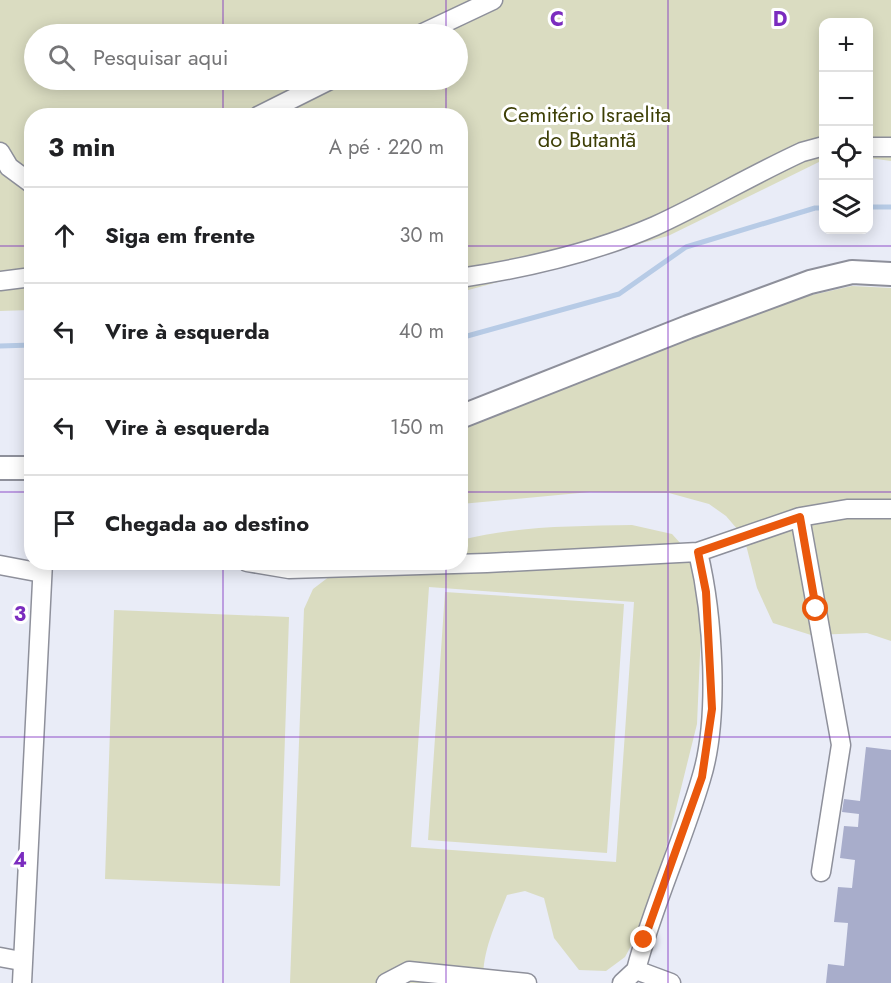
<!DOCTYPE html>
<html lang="pt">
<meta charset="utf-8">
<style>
:root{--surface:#fff;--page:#f2f2f2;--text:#202124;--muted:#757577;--line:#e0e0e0}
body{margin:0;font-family:Jost,sans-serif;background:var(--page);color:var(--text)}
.controls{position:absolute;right:18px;top:18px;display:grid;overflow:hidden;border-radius:12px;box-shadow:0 3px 15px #0003}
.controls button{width:54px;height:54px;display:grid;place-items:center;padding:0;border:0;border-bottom:2px solid var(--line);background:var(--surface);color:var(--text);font:30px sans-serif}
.stop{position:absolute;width:18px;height:18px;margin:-14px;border:4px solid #ea580c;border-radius:50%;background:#fff}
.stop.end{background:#ea580c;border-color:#fff;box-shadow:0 2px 6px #0008}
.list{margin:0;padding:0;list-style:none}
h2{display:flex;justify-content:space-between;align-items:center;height:78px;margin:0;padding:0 24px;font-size:26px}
h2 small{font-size:20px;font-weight:400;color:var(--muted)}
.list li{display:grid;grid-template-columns:39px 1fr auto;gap:18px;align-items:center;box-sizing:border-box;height:96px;padding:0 24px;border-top:2px solid var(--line)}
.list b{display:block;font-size:22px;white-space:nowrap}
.list em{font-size:20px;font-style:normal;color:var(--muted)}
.icon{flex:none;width:33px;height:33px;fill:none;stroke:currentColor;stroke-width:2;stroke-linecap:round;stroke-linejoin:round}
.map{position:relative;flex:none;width:891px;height:983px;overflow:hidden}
.search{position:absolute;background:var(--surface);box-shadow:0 3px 15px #0003;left:24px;top:24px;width:444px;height:66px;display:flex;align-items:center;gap:15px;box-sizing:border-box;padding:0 21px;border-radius:33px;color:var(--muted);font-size:22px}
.panel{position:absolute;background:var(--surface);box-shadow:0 3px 15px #0003;left:24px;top:108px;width:444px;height:462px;border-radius:24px}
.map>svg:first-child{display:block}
.green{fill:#dadcc1;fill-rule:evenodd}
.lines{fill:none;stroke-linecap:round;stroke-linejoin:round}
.stream{stroke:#b7cbe6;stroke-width:5}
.building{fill:#a8adcb}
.minor-casing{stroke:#8e909b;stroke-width:21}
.major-casing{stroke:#8e909b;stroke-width:26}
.minor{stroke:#fff;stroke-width:18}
.major{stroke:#fff;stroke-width:22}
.route{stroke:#ea580c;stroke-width:8}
.grid{fill:none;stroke:#7b2cbf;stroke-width:1.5;stroke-opacity:0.55}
.labels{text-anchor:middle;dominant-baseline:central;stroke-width:6;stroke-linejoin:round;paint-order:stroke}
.park-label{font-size:22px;fill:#3d3f06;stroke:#fff}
.grid-label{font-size:20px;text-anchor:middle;font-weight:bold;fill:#7b2cbf;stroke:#fff;stroke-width:6;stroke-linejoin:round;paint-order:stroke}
</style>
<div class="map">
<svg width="891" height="983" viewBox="0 0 891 983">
<rect width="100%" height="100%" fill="#e9ecf7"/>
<path class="green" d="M 0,0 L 891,0 L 891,161 L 869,158 L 868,22 L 824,22 L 823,160 L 668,236 L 461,292 L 460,116 L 32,116 L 31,310 L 0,311 ZM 34,34 L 458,34 L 458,80 L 34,80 Z
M 852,286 L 891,288 L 891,641 L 867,633 L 811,635 L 773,623 L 757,588 L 744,537 L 726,516 L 709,504 L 669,493 L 590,492 L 461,504 L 461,422 L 781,302 Z
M 632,525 L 672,534 L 691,555 L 702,609 L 697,724 L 651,909 L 625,957 L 606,971 L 579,970 L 554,938 L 544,898 L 525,891 L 507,895 C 497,921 480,955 484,983 L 290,983 L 304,609 L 313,589 L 330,576 L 460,562 L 461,540 C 517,526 574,526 632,525 ZM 429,587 L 634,602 L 616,862 L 411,847 Z
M 445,592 L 624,604 L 607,853 L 428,840 Z
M 114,610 L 289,617 L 280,886 L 105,879 Z"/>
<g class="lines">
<path class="stream" d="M 868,207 L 891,207
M 460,338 L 619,294 L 686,247 L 815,208 L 824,208
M 0,346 L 32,345"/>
</g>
<path class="building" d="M 866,747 L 891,750 L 891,983 L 826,983 L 828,964 L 844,966 L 848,923 L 834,922 L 838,887 L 852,888 L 855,860 L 840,858 L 844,826 L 858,827 L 859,814 L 842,812 L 844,799 L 860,801 Z"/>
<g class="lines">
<g class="minor-casing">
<path id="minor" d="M 421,34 L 493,0
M 258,116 L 330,80
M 868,147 L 891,147
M 0,152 L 9,167 L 32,184
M 460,278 C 527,268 593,253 655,226 C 705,203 752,175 802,152 L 824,146
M 0,281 L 32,277
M 698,552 L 800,517
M 247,562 L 289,569 L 487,563 L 698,552 C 713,615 720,718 701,779 C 682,844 653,905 636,970 L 671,983
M 0,565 L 42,573
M 821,872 L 841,745 L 800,517 L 847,509 L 891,509
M 0,957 L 21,961
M 22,983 L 43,562
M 386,983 L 409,971 L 527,983
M 622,983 L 636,970"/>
</g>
<g class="major-casing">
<path id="major" d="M 460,417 L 688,327 L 810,282 L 852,272 L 891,274
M 0,468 L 32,468"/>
</g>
<use href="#minor" class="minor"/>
<use href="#major" class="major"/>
</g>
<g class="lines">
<path class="route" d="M 644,940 L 702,777 L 712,709 L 706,592 L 698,552 L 800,517 L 816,609"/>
</g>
<path class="grid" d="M 223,0 L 223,34M 446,0 L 446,34M 668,0 L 668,983M 223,80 L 223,116M 446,80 L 446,116M 0,246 L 32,246M 460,246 L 891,246M 0,492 L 32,492M 460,492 L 891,492M 223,562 L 223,983M 446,562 L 446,983M 0,737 L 891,737"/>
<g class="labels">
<g class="park-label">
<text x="587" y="114">Cemitério Israelita<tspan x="587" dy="25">do Butantã</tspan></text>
</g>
</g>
<g class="grid-label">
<text x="557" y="26">C</text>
<text x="780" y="26">D</text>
<text x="20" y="621">3</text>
<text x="20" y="867">4</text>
</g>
</svg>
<div class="controls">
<button>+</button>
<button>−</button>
<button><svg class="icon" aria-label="locate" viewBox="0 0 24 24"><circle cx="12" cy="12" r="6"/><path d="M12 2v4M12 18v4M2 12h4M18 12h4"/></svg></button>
<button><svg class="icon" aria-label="layers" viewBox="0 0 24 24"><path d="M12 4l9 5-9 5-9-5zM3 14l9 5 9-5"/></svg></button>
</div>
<div class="stop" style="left:816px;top:609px"></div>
<div class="stop end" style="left:644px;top:940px"></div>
<div class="search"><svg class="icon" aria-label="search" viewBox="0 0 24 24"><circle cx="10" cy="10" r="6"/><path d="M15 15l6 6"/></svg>Pesquisar aqui</div>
<section class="panel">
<h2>3 min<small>A pé · 220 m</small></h2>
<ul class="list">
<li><svg class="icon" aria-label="ahead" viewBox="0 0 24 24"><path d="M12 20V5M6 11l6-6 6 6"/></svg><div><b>Siga em frente</b></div><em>30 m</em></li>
<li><svg class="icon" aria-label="left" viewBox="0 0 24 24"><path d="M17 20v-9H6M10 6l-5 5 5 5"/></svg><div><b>Vire à esquerda</b></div><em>40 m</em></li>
<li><svg class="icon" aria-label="left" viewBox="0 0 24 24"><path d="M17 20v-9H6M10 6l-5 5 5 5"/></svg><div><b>Vire à esquerda</b></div><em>150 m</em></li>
<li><svg class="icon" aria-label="arrive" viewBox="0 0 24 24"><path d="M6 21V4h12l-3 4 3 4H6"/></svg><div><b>Chegada ao destino</b></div></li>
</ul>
</section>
</div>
